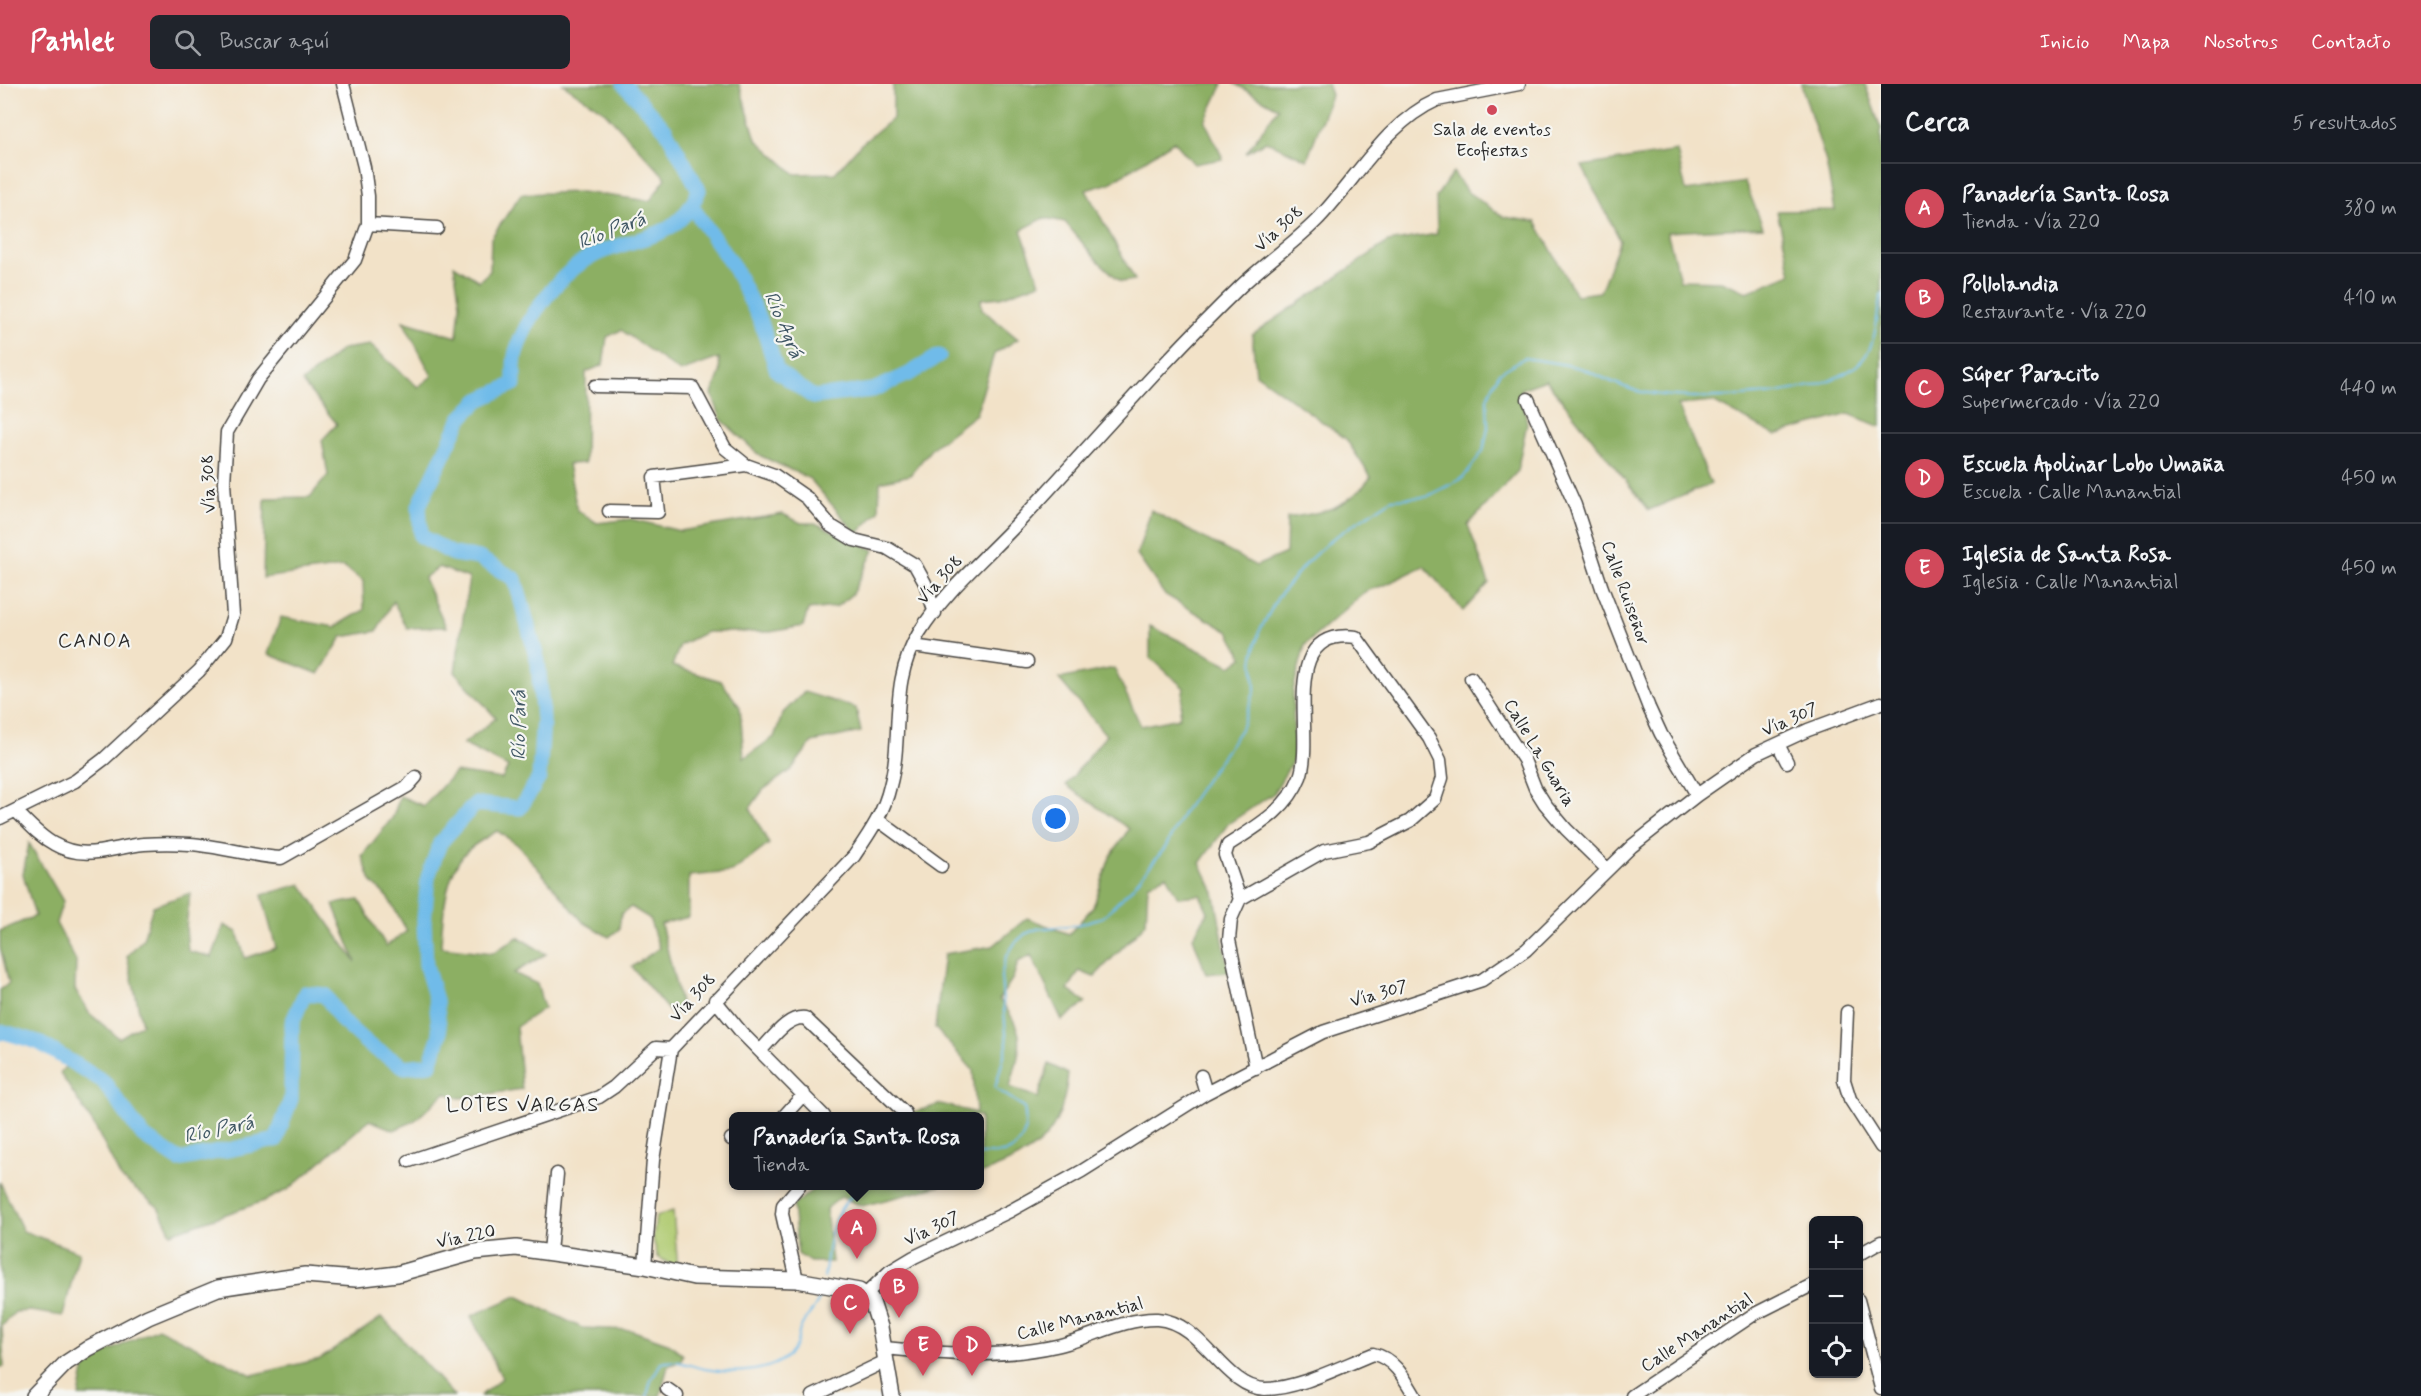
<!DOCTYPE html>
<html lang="es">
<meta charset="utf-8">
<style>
:root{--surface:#171b24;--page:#20242c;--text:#f1f3f6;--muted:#9ea1a6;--line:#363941;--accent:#d1495b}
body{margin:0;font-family:Mynerve,sans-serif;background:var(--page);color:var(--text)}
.controls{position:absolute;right:18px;bottom:18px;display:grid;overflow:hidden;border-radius:9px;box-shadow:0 2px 4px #0004}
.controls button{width:54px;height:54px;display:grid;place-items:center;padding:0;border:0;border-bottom:2px solid var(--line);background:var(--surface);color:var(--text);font:30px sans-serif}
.you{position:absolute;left:1056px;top:735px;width:21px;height:21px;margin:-15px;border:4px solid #fff;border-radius:50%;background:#1a73e8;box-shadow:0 0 0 9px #1a73e833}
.badge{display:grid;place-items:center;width:39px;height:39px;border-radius:50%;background:var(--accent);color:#fff;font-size:20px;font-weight:700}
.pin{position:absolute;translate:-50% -50px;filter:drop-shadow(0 2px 3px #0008)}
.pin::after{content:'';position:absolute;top:32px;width:21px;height:18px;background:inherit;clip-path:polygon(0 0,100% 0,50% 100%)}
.popup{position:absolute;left:729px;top:1028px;width:255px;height:78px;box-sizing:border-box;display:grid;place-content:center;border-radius:9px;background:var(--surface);filter:drop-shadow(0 2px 4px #0005);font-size:20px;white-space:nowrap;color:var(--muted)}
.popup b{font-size:22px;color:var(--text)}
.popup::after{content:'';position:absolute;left:50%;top:100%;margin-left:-12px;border:12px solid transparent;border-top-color:var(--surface)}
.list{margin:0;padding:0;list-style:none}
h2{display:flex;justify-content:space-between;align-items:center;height:78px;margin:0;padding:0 24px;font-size:26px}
h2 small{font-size:20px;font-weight:400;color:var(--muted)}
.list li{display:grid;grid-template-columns:39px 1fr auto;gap:18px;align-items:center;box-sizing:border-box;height:90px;padding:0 24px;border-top:2px solid var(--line)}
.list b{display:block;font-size:22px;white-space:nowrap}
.list p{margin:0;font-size:20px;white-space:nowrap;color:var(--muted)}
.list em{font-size:20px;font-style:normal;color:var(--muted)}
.icon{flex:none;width:33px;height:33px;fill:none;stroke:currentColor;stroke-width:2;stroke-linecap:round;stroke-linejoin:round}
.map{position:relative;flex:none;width:1881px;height:1312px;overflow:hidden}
header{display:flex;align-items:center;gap:36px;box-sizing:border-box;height:84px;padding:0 30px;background:var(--accent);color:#fff}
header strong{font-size:28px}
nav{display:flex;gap:33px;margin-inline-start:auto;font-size:21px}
.search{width:420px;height:54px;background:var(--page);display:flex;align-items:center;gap:15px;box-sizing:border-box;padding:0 21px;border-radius:9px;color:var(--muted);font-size:22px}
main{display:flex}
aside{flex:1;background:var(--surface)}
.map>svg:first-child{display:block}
.green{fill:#b0cb72;stroke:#6e7b4e;stroke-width:1.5}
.forest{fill:#8caf64;stroke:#5c6d48;stroke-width:1.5}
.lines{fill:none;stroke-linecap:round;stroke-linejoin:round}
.stream{stroke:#6fbbe9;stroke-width:2}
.river{stroke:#6fbbe9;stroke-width:15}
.minor-casing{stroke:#494643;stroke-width:15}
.major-casing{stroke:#494643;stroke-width:18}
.minor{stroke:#fff;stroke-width:12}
.major{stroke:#fff;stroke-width:15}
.poi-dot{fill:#d1495b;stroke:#f6f6f2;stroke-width:2}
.labels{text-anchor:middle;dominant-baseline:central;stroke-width:4.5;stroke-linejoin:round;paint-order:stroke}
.poi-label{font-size:18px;fill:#2b2b2b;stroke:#f6f6f2}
.street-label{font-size:18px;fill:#2b2b2b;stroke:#f6f6f2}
.water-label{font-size:20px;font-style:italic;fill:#3f5664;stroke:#f6f6f2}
.neighbourhood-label{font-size:20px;letter-spacing:1.5px;fill:#2b2b2b;stroke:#f6f6f2}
</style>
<header>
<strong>Pathlet</strong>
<div class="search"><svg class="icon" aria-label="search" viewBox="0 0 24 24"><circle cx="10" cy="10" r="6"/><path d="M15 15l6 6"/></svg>Buscar aquí</div>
<nav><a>Inicio</a><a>Mapa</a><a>Nosotros</a><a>Contacto</a></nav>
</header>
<main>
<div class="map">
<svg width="1881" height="1312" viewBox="0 0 1881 1312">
<rect width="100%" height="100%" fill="#f6f6f2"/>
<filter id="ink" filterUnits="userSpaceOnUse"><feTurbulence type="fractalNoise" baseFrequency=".0167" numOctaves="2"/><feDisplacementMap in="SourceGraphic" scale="12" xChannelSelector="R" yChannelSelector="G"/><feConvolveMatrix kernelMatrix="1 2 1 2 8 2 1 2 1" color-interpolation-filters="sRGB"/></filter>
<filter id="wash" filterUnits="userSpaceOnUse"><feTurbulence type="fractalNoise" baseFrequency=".008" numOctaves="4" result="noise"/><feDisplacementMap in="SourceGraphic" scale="24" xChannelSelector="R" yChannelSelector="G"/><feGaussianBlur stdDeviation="1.35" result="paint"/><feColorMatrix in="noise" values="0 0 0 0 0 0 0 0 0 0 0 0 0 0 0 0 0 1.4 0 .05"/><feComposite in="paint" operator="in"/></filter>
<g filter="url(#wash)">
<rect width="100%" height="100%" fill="#f2e2c8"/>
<path class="green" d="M 673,1127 L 678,1185 L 658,1173 L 653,1155 L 656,1132 Z"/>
<path class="forest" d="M 563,0 L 739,0 L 756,55 L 795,90 L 835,89 L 860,61 L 893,34 L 893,0 L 1223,0 L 1205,37 L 1223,75 L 1194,80 L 1174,57 L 1110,99 L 1086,106 L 1135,196 L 1121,198 L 1094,173 L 1065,138 L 1044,134 L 1021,146 L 1040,199 L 1001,213 L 981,215 L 982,225 L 1018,255 L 994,270 L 976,330 L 932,364 L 910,391 L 880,398 L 879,427 L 857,450 L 810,395 L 759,371 L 721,335 L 712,310 L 720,289 L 719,274 L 680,288 L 621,246 L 607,253 L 603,281 L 586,288 L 585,379 L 568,380 L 577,426 L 597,439 L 631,435 L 680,447 L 783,430 L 801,439 L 815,439 L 874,466 L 852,510 L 836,523 L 808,526 L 803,542 L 770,548 L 706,548 L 680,561 L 672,582 L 721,597 L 740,623 L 744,674 L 774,653 L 783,629 L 804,608 L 856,624 L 861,648 L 812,658 L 791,686 L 763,706 L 750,724 L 769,760 L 732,788 L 689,792 L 689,833 L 661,840 L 681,922 L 673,932 L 632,883 L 659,864 L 649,834 L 631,823 L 621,830 L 619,845 L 609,853 L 583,838 L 518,761 L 497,747 C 487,753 474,760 466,768 C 445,790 442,835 441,863 L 493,869 L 518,853 L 546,870 L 514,889 L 537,900 L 544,924 L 516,943 L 522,1005 L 460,1014 L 445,1009 L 414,1037 L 394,1046 L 369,1036 L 289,1105 L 264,1117 L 171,1149 L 158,1123 L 121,1094 L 94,1041 L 60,989 L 73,973 L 8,952 L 0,954 L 0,906 L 9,899 L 0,863 L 0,847 L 35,832 L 23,790 L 29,759 L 63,817 L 56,839 L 76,877 L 75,905 L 89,929 L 119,954 L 142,940 L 127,872 L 143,855 L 153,822 L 190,809 L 186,844 L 188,867 L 212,873 L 224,841 L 237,848 L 245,874 L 276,864 L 262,811 L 301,800 L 356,878 L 333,820 L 359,816 L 386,862 L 407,847 L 388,814 L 371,797 L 362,772 L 393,733 L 400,712 L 424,722 L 455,688 L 502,695 L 508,683 L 463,660 L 496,634 L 455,588 L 469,494 L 439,483 L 424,494 L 446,543 L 407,544 L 393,517 L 377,547 L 342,553 L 319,590 L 268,570 L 281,533 L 335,543 L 364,526 L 363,497 L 343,483 L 263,494 L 265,414 L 310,413 L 328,391 L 322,356 L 337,340 L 302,298 L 343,265 L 370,261 L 418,303 L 432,292 L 403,237 L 457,253 L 460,220 L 454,181 L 479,197 L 490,187 L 491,154 L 521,110 L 581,108 L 650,117 L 666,94 L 605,28 Z
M 1235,0 L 1327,0 L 1331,11 L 1307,76 L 1266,57 L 1246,69 L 1278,24 Z
M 1801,0 L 1865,0 L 1881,45 L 1881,343 L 1849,330 L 1775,351 L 1713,318 L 1678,321 L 1711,400 L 1649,426 L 1546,296 L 1521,305 L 1527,339 L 1517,388 L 1468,441 L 1489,499 L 1463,527 L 1424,482 L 1385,501 L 1366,507 L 1305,561 L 1293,606 L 1294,674 L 1274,709 L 1228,740 L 1200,779 L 1214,808 L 1229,888 L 1206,890 L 1193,853 L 1208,828 L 1200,811 L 1178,813 L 1166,791 L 1148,801 L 1146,839 L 1094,893 L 1079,887 L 1068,906 L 1086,918 L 1062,936 L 1031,871 L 1018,878 L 1013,894 L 999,915 C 1028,951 1021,961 1010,1003 L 1038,1014 L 1049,980 L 1068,990 C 1061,1055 1037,1068 980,1090 L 980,1032 L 901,1032 L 941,1020 L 976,1029 L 973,986 L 935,944 L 944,870 L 993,862 L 1027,834 L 1069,850 L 1093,823 L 1110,773 L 1129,745 L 1066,701 L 1106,651 L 1059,595 L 1114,584 L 1141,642 L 1179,634 L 1184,604 L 1150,573 L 1150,542 L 1231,582 L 1243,573 L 1229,548 L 1164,510 L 1137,471 L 1151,426 L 1256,482 L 1286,469 L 1287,434 C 1325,428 1347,425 1371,393 L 1346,355 L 1256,290 L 1252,251 L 1388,158 L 1437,150 L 1436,113 L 1453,88 L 1466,107 L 1504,133 L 1536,138 L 1576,211 L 1600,208 L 1620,156 L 1582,82 L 1677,67 L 1686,107 L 1745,98 L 1763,143 L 1667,148 L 1680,196 L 1721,197 L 1747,208 L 1791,190 L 1777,127 L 1835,126 L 1826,78 Z
M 0,1098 L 23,1147 L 79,1168 L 63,1232 L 30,1227 L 15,1228 L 2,1242 L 4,1283 L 0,1283 Z
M 817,1102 L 940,1102 L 862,1122 L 841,1113 L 826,1125 L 832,1178 L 810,1178 L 798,1170 L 793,1122 Z
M 517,1212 L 582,1244 L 631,1246 L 670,1260 L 683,1271 L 681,1277 L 668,1282 L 660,1312 L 480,1312 L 502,1294 L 471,1232 Z
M 382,1233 L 454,1312 L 79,1312 L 86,1278 L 158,1244 L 252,1291 L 320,1275 Z"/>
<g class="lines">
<path class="stream" d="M 980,1070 C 988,1069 1002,1071 1010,1067 C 1026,1058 1027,1039 1024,1023 L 995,1004 L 1007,961 L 1001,892 L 1006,873 L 1015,859 L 1025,850 L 1037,845 L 1076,841 L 1103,833 L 1131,805 L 1165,764 L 1185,726 L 1241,645 L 1255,606 L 1253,572 L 1259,548 L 1278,513 L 1306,479 L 1332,455 L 1354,440 L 1392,415 L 1426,413 L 1463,394 L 1483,367 L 1488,344 L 1487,315 L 1499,289 L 1524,274 C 1544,277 1564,279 1583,285 C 1603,293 1621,304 1642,308 C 1690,318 1837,317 1866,271 C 1878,252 1876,231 1881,210
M 824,1194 C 830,1156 829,1121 867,1102
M 647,1312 L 651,1296 L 661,1279 C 678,1274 688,1282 705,1285 C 732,1290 779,1290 795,1263 C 798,1258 798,1251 800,1245 C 807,1229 818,1226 822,1205"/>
<path class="river" d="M 692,123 L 733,182 L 761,238 L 777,287 L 813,313 L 873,306 L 909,290 L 939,272
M 0,949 L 4,948 L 38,958 L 103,997 L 143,1052 L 179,1076 L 276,1056 L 291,1015 L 292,939 L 305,909 L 325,911 L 342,937 L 370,962 L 405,983 L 430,980 L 440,951 L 436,916 L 426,882 L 424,837 L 428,793 L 440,759 L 475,720 L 520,724 L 539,694 L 543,636 L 538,578 L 515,495 L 479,474 L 453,470 L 421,452 L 419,422 L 461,334 L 479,316 L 514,300 C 514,290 513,278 516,268 C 526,234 557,193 587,175 C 630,150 677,162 699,106 L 666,46 L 624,0"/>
</g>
</g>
<g filter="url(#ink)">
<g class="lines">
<g class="minor-casing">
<path id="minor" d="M 368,140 L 437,144
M 595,302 L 693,304 L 725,364 L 746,381 L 774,391 L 807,414 L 831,442 L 854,456 L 887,464 L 915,481 L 925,499 L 935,529
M 1528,315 L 1575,421 L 1602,504 L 1649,624 L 1661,650 L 1697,711
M 609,427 L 658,428 L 654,393 L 746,381
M 913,562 L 1027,578
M 1471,594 L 1524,676 L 1535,704 L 1545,720 L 1566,745 L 1607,785
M 1778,660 L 1787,678
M 16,727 C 28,739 39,752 54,760 C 85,778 112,763 144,760 C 159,759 175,759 190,760 C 220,762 250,772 281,774 L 408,702 L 416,693
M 0,734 L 75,697 L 104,675 L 199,587 L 226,554 L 233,531 L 224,399 L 227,348 L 258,295 L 355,176 L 368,140 L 368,112 L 364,83 L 343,0
M 878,736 L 941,782
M 1240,815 L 1225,771 L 1228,761 C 1257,742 1287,726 1300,693 C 1316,651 1276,543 1356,553 L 1429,654 L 1440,676 L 1442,694 L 1435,715 L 1410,737 L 1369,758 L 1324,767 L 1240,815 L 1231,835 L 1229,856 L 1256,984
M 715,916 L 742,949 L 824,1032
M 1847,928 L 1844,996 L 1850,1015 L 1881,1063
M 761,966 C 773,954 787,932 805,934 L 905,1029
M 1201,992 L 1206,1009
M 784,1032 L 804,1010
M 731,1055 L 734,1055
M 409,1077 L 599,1013 L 614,1003 L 656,964 L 671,965
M 550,1168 L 557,1090
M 1858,1171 L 1881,1158
M 645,1182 L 653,1076 L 671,965 L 854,772 C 869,750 884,729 890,702 C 904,650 888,600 919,549 C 944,508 985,474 1018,439 C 1092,360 1163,277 1241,202 C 1265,179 1292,161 1316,137 C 1354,99 1385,39 1437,16 L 1519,0
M 797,1196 L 782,1130 L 783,1121 L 799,1102
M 865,1211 L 889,1188 L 914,1173 L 1010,1127 L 1082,1087 L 1206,1009 L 1323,948 L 1482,896 L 1526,866 L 1632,762 L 1697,711 L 1756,670 L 1808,646 L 1881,619
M 1858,1216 L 1881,1304
M 884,1264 C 943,1270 998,1275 1056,1262 C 1089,1255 1123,1234 1157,1235 C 1203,1238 1224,1304 1265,1305 C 1298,1305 1342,1282 1373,1270 C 1394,1274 1405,1295 1415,1312
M 667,1305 L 677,1312
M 813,1312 L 886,1277
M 1632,1312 L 1753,1231 L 1814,1200"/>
</g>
<g class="major-casing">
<path id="major" d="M 34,1312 L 66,1279 L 89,1264 L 148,1233 L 218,1204 L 305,1191 L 356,1195 L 397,1190 L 475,1168 L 516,1164 L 645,1182 L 694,1193 L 797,1196 L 859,1207 L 871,1215 L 880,1243 L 892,1312"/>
</g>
<use href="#minor" class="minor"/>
<use href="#major" class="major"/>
</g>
</g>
<circle class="poi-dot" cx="1492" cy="26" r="6"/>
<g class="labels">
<g class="poi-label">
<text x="1492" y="46">Sala de eventos<tspan x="1492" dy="21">Ecofiestas</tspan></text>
</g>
<g class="street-label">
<text transform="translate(1279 145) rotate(-42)">Vía 308</text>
<text transform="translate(209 400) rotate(-92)">Vía 308</text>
<text transform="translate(940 496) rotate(-48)">Vía 308</text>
<text transform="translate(1625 509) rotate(70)">Calle Ruiseñor</text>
<text transform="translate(1790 636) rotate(-24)">Vía 307</text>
<text transform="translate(1539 669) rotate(59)">Calle La Guaria</text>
<text transform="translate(1379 910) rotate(-16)">Vía 307</text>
<text transform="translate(693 914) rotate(-47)">Vía 308</text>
<text transform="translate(932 1145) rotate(-25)">Vía 307</text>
<text transform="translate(466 1153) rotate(-12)">Vía 220</text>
<text transform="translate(1080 1235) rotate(-14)">Calle Manantial</text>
<text transform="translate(1697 1249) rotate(-33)">Calle Manantial</text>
</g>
<g class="water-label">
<text transform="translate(612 147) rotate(-21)">Río Pará</text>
<text transform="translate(783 241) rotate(67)">Río Agrá</text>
<text transform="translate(519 641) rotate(-90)">Río Pará</text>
<text transform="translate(219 1046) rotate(-12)">Río Pará</text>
</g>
<g class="neighbourhood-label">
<text x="95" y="557">CANOA</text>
<text x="523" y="1021">LOTES VARGAS</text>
</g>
</g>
</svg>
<div class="controls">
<button>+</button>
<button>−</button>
<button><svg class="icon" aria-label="locate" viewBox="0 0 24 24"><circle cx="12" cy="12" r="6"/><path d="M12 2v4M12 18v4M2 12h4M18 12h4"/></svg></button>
</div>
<div class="you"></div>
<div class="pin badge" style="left:857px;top:1175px">A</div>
<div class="popup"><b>Panadería Santa Rosa</b>Tienda</div>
<div class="pin badge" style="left:899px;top:1234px">B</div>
<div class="pin badge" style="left:850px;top:1250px">C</div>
<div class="pin badge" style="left:972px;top:1292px">D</div>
<div class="pin badge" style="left:923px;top:1292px">E</div>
</div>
<aside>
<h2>Cerca<small>5 resultados</small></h2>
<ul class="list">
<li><span class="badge">A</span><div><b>Panadería Santa Rosa</b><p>Tienda · Vía 220</p></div><em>380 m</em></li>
<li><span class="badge">B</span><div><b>Pollolandia</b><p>Restaurante · Vía 220</p></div><em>410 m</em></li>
<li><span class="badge">C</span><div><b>Súper Paracito</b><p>Supermercado · Vía 220</p></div><em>440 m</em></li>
<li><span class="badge">D</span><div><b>Escuela Apolinar Lobo Umaña</b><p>Escuela · Calle Manantial</p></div><em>450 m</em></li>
<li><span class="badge">E</span><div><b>Iglesia de Santa Rosa</b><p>Iglesia · Calle Manantial</p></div><em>450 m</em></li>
</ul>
</aside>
</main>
